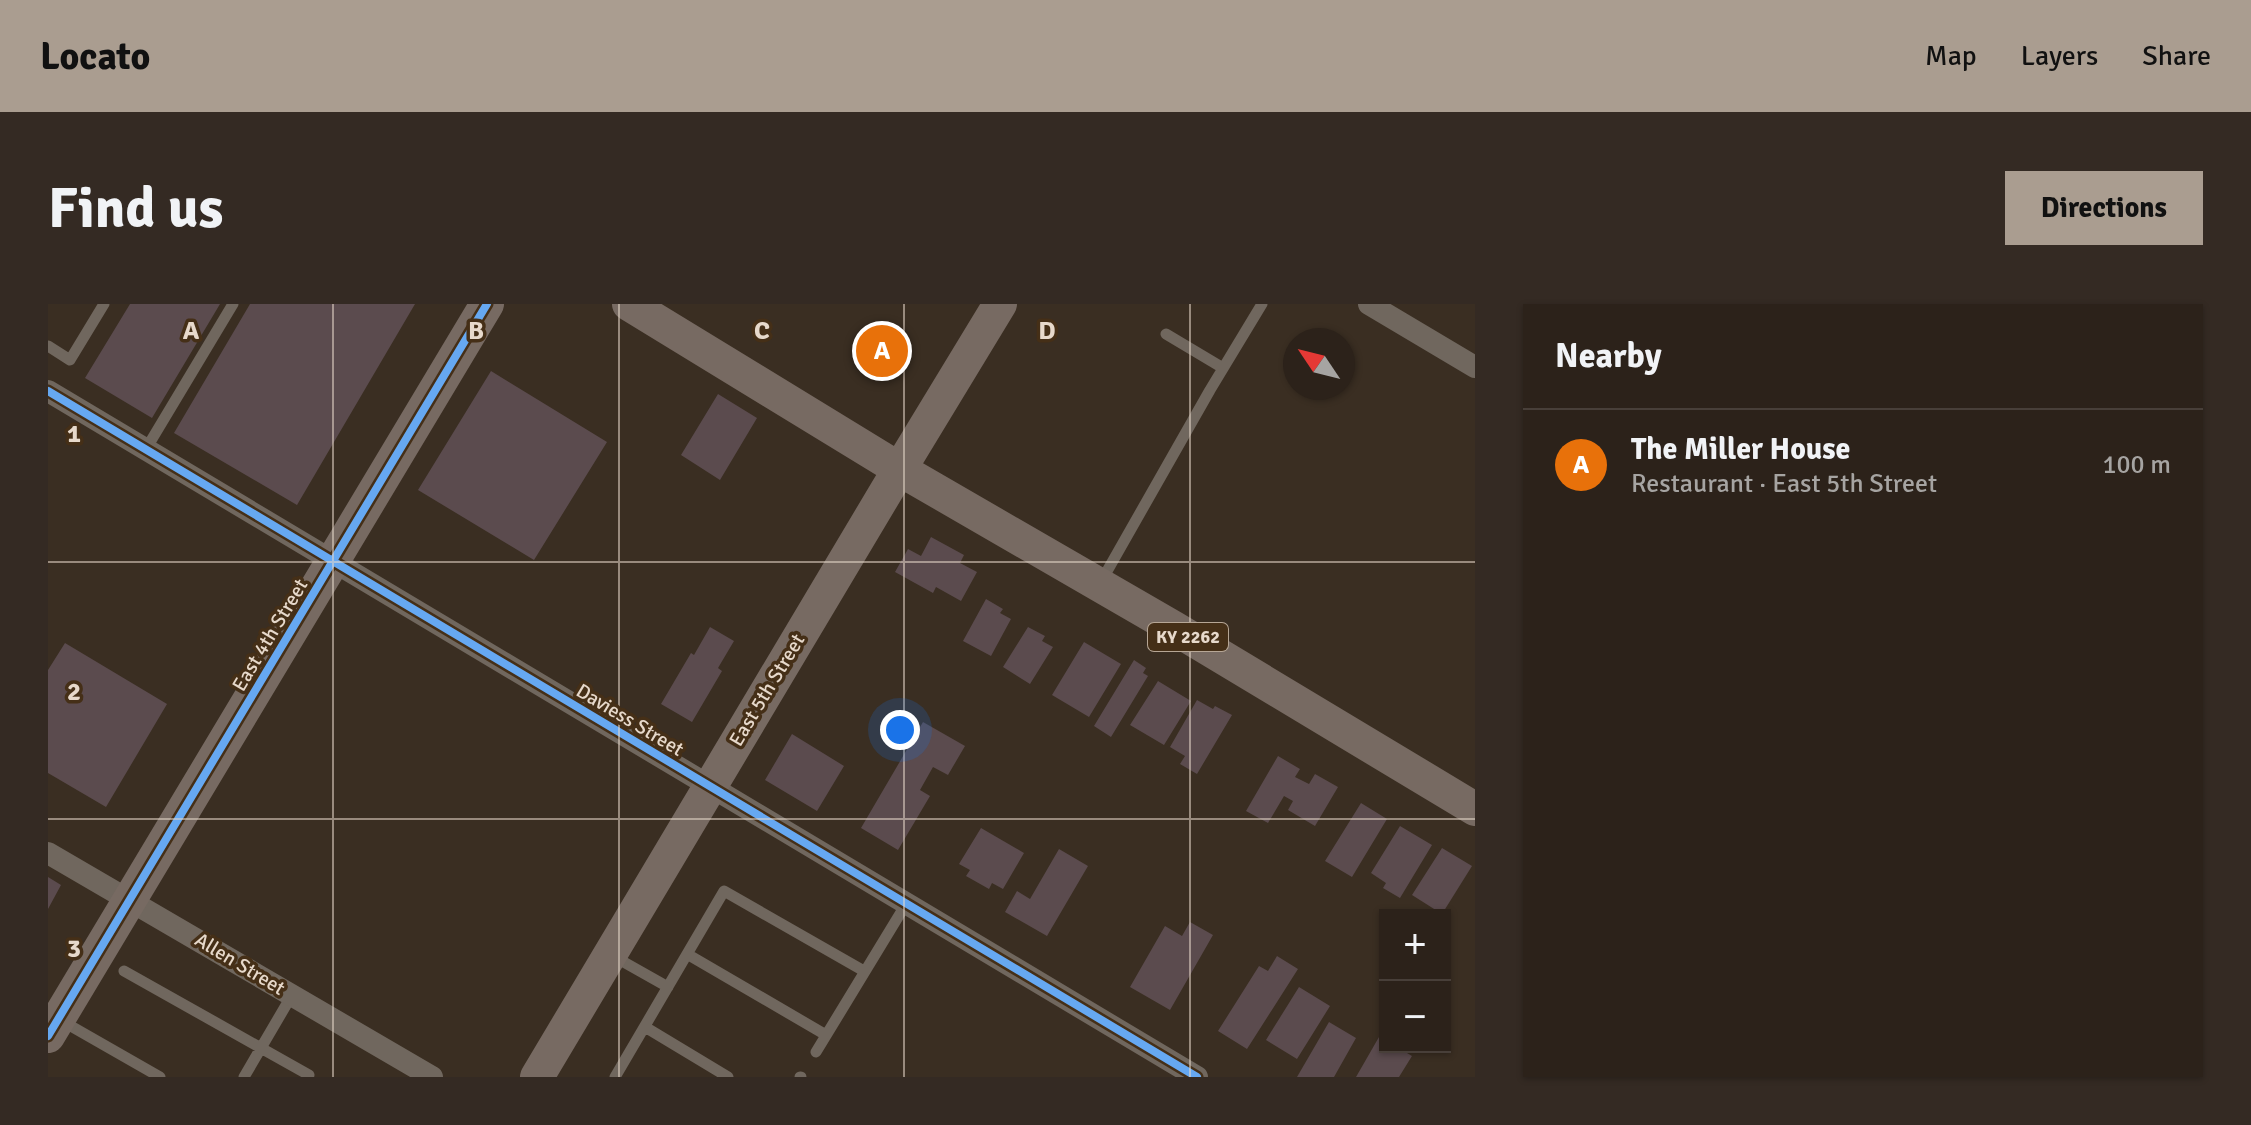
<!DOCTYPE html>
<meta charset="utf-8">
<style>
:root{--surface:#2c221a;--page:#342a23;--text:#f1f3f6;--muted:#a6a4a2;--line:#483f39;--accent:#aa9d90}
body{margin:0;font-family:Signika,sans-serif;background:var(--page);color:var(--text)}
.controls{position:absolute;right:24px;bottom:24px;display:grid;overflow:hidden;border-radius:0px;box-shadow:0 2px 6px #0004}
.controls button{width:72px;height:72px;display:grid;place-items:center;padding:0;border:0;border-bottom:2px solid var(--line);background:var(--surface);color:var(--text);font:40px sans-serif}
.compass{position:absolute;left:1235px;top:24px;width:72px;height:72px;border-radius:50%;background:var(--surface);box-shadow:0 2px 6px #0004;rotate:305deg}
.you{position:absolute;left:852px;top:426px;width:28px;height:28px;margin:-20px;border:6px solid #fff;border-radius:50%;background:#1a73e8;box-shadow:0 0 0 12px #1a73e833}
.badge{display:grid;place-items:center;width:52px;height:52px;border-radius:50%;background:var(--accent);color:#fff;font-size:26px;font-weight:700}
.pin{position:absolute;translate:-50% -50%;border:4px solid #fff;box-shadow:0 2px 8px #0006}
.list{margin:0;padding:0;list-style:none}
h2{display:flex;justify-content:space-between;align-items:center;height:104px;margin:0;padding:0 32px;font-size:34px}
h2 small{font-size:26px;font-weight:400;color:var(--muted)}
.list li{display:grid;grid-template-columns:52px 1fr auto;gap:24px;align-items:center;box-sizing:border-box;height:112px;padding:0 32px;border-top:2px solid var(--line)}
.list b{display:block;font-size:30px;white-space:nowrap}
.list p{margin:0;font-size:26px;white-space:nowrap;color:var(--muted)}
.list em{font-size:26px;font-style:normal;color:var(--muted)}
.map{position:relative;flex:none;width:1427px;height:773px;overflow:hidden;border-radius:0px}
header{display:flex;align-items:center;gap:48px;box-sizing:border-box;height:112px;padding:0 40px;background:var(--accent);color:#111}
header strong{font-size:38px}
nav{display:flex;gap:44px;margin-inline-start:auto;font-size:28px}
.intro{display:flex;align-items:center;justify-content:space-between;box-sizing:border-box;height:192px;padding:0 48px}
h1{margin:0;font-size:56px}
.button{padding:20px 36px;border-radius:0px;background:var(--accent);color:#111;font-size:28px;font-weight:700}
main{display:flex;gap:48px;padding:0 48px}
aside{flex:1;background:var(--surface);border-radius:0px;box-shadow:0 2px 6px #0004}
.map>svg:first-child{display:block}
.building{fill:#5b4b4e}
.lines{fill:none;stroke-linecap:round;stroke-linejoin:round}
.service{stroke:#70675e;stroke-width:11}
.minor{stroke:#70675e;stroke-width:22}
.primary{stroke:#776a62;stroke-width:34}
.cycleway-casing{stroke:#452f17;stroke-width:13}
.cycleway{stroke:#66a8f1;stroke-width:8}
.grid{fill:none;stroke:#e7d9cb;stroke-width:2;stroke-opacity:0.55}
.labels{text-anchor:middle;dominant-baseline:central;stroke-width:7;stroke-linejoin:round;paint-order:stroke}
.shield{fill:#452f17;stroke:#b6a695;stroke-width:2}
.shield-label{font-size:18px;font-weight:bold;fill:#e7d9cb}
.street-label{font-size:20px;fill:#e7d9cb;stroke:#452f17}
.grid-label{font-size:26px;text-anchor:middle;font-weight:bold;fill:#e7d9cb;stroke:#452f17;stroke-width:7;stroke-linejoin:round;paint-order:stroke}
</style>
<header>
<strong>Locato</strong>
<nav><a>Map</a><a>Layers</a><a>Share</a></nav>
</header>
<div class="intro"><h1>Find us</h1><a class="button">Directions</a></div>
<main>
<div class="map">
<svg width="1427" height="773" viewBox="0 0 1427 773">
<rect width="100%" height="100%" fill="#3a2e22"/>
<path class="building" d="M 82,0 L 172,0 L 104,114 L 37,74 Z
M 202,0 L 367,0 L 249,201 L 126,129 Z
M 443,67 L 559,138 L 486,256 L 370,186 Z
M 670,90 L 709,114 L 672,176 L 633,151 Z
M 883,233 L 916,251 L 912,259 L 929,268 L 913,297 L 888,283 L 885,289 L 847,268 L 860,245 L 873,252 Z
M 938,295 L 955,305 L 952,309 L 963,315 L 943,352 L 915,337 Z
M 662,323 L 686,337 L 670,364 L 674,367 L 644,418 L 613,400 L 643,349 L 646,351 Z
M 980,323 L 997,332 L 994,337 L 1005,343 L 982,380 L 955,363 Z
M 1036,338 L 1073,360 L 1041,413 L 1004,391 Z
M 17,339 L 119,400 L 58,503 L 0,469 L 0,366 Z
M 1086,356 L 1098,364 L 1095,369 L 1100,372 L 1063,433 L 1046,422 Z
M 1110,377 L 1143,397 L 1116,441 L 1082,421 Z
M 1149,396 L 1165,405 L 1167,402 L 1184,411 L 1149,470 L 1132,460 L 1137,452 L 1122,443 Z
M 875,418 L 917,442 L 900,471 L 885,463 L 872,486 L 882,492 L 850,546 L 813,524 Z
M 744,430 L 796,462 L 769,507 L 717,476 Z
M 1230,452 L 1252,465 L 1247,473 L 1261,480 L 1267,470 L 1290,483 L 1267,522 L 1240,506 L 1245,497 L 1236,492 L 1220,519 L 1198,507 Z
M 1313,499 L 1339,515 L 1304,573 L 1277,557 Z
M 1352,522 L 1384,541 L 1352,594 L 1335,584 L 1338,579 L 1323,569 Z
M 933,524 L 976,549 L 955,585 L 944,579 L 941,585 L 918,572 L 922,566 L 911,560 Z
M 1394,544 L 1424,562 L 1394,610 L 1364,591 Z
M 1011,545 L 1040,562 L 999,632 L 957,608 L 969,587 L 982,595 Z
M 0,573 L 13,581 L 0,605 Z
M 1142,618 L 1165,631 L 1122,706 L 1082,683 L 1117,622 L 1134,632 Z
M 1229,652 L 1250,665 L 1199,745 L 1170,727 L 1211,662 L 1220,667 Z
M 1251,683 L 1282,702 L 1249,755 L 1218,736 Z
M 1281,718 L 1308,734 L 1286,773 L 1249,773 Z
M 1331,733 L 1337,736 L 1337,743 L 1349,743 L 1364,752 L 1351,773 L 1308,773 Z"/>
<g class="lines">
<path class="service" d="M 1118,30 L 1175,64
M 0,42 L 22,56 L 56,0
M 98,145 L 185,0
M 1054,276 L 1162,86 L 1214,0
M 639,650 L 778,731
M 565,652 L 620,683
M 76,667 L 261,771 L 260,773
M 14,717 L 112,773
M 597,723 L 680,773
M 768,748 L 858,600
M 196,773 L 244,691
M 567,773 L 676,587 L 816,667
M 752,773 L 753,773"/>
<path class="minor" d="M 1321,0 L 1427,63
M 0,87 L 1149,773
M 0,549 L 384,773"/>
<path class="primary" d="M 581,0 L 851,165 L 1126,324 L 1427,505
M 0,732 L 439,0
M 489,773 L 839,186 L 952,0"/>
<g class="cycleway-casing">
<path id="cycleway" d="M 0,87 L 1149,773
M 0,732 L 439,0"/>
</g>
<use href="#cycleway" class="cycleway"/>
</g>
<path class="grid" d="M 285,0 L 285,773M 571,0 L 571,773M 856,0 L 856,773M 1142,0 L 1142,773M 0,258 L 1427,258M 0,515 L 1427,515"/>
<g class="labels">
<rect class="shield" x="1100" y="319" width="80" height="28" rx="6"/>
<g class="shield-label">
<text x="1140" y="333">KY 2262</text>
</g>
<g class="street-label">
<text transform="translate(222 331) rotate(-59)">East 4th Street</text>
<text transform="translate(719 386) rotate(-59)">East 5th Street</text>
<text transform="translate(582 416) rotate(31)">Daviess Street</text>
<text transform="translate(192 660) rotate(31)">Allen Street</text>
</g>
</g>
<g class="grid-label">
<text x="143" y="35">A</text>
<text x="428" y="35">B</text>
<text x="714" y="35">C</text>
<text x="999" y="35">D</text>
<text x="26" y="138">1</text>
<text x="26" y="396">2</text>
<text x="26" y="653">3</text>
</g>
</svg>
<div class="controls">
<button>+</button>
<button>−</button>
</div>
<svg class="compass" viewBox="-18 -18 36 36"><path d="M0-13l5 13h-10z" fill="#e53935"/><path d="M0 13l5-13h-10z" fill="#a6a4a2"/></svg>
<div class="you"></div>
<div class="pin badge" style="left:834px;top:47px;background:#e8710a">A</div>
</div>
<aside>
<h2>Nearby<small></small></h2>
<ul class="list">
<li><span class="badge" style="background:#e8710a">A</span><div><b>The Miller House</b><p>Restaurant · East 5th Street</p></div><em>100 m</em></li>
</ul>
</aside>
</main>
